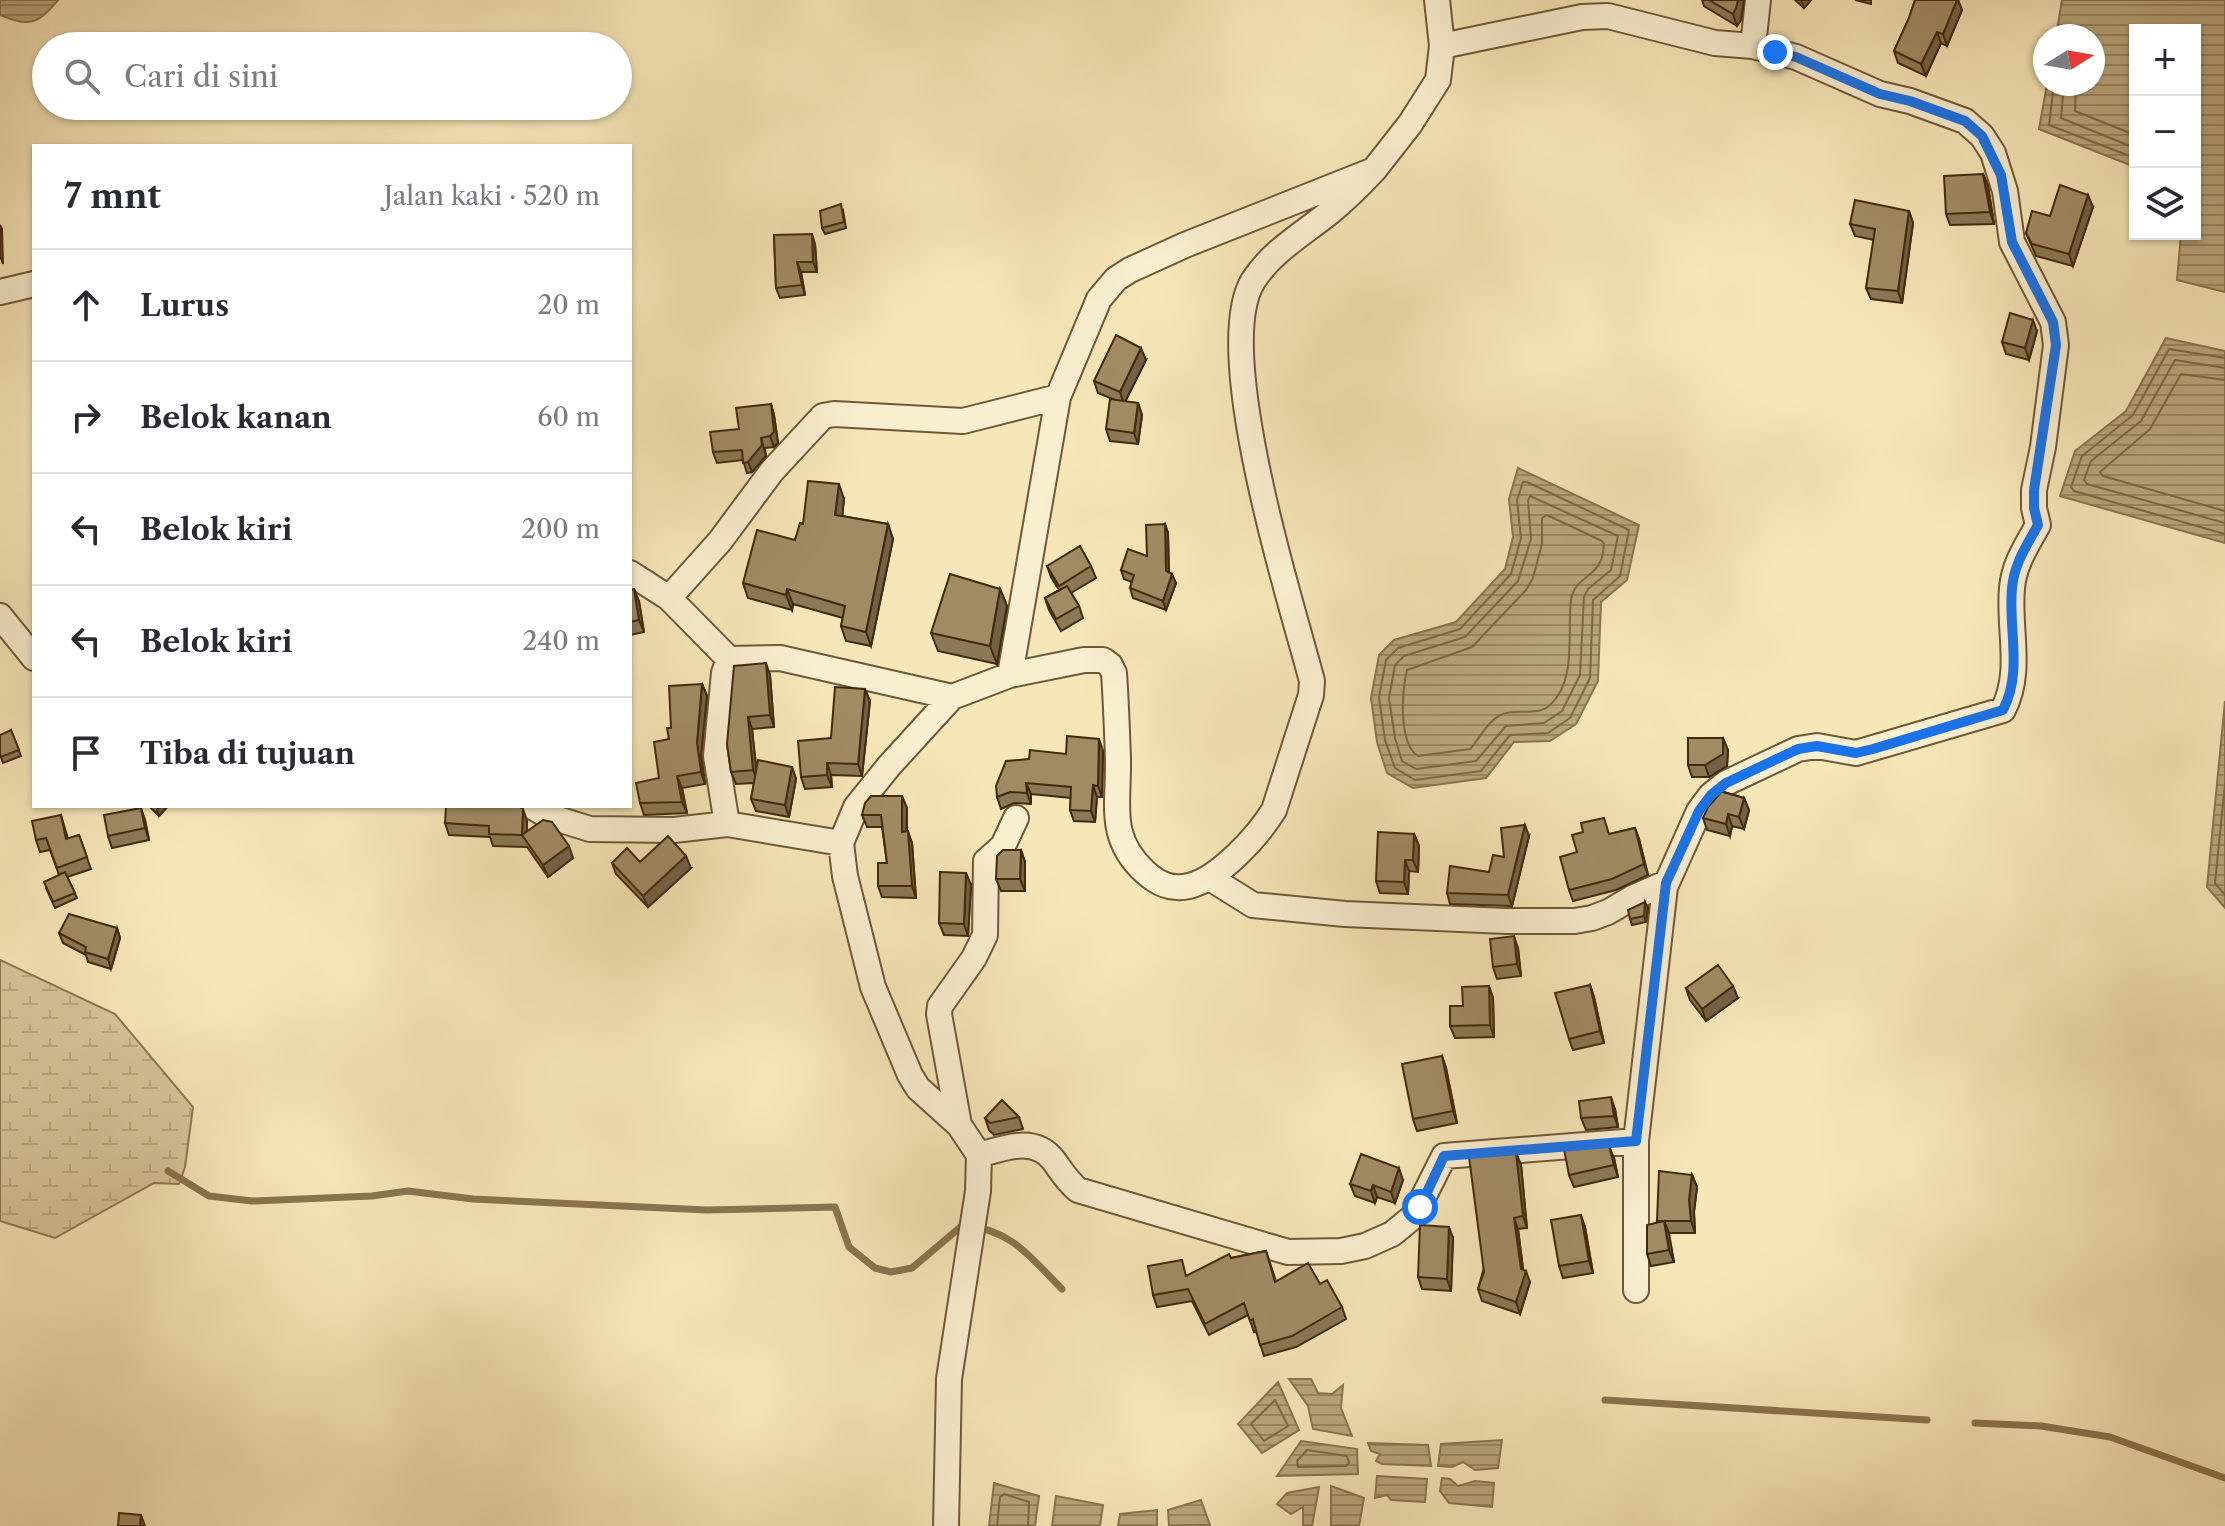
<!DOCTYPE html>
<html lang="id">
<meta charset="utf-8">
<style>
:root{--surface:#fff;--page:#f7f7f7;--text:#2b2b33;--muted:#7c7c81;--line:#e1e1e2}
body{margin:0;font-family:"Libre Caslon Text",serif;background:var(--page);color:var(--text)}
.controls{position:absolute;right:24px;top:24px;display:grid;overflow:hidden;border-radius:0px;box-shadow:0 2px 6px #0004}
.controls button{width:72px;height:72px;display:grid;place-items:center;padding:0;border:0;border-bottom:2px solid var(--line);background:var(--surface);color:var(--text);font:40px sans-serif}
.compass{position:absolute;left:2033px;top:24px;width:72px;height:72px;border-radius:50%;background:var(--surface);box-shadow:0 2px 6px #0004;rotate:79deg}
.stop{position:absolute;width:24px;height:24px;margin:-18px;border:6px solid #1a73e8;border-radius:50%;background:#fff}
.stop.end{background:#1a73e8;border-color:#fff;box-shadow:0 2px 8px #0008}
.list{margin:0;padding:0;list-style:none}
h2{display:flex;justify-content:space-between;align-items:center;height:104px;margin:0;padding:0 32px;font-size:34px}
h2 small{font-size:26px;font-weight:400;color:var(--muted)}
.list li{display:grid;grid-template-columns:52px 1fr auto;gap:24px;align-items:center;box-sizing:border-box;height:112px;padding:0 32px;border-top:2px solid var(--line)}
.list b{display:block;font-size:30px;white-space:nowrap}
.list em{font-size:26px;font-style:normal;color:var(--muted)}
.icon{flex:none;width:44px;height:44px;fill:none;stroke:currentColor;stroke-width:2;stroke-linecap:round;stroke-linejoin:round}
.map{position:relative;flex:none;width:2225px;height:1526px;overflow:hidden}
.search{position:absolute;background:var(--surface);box-shadow:0 2px 6px #0004;left:32px;top:32px;width:600px;height:88px;display:flex;align-items:center;gap:20px;box-sizing:border-box;padding:0 28px;border-radius:44px;color:var(--muted);font-size:30px}
.panel{position:absolute;background:var(--surface);box-shadow:0 2px 6px #0004;left:32px;top:144px;width:600px;height:664px;border-radius:0px}
.map>svg:first-child{display:block}
.wetland{fill:url(#wetland-marsh);stroke:#8e7853;stroke-width:2}
.water{fill:url(#water-rules);stroke:#8a744f;stroke-width:2}
.lines{fill:none;stroke-linecap:round;stroke-linejoin:round}
.shore{stroke:#7e6844;stroke-width:2}
.stream{stroke:#8a744f;stroke-width:7}
.street-casing{stroke:#705836;stroke-width:28}
.street{stroke:#faefd1;stroke-width:24}
.wall{fill:#8a7857;stroke:#43290b;stroke-width:2}
.shaded-wall{fill:#716147;stroke:#43290b;stroke-width:2}
.building{fill:#a18b65;stroke:#43290b;stroke-width:2}
.route{stroke:#1a73e8;stroke-width:10}
</style>
<div class="map">
<svg width="2225" height="1526" viewBox="0 0 2225 1526">
<defs>
<pattern id="wetland-marsh" width="20" height="14" patternUnits="userSpaceOnUse" patternTransform="scale(2)"><rect width="20" height="14" fill="#d8c69b"/><path d="M1 5h8M5 5V1M11 12h8M15 12V8" fill="none" stroke="#bbaa84"/></pattern>
<pattern id="water-rules" width="6" height="5" patternUnits="userSpaceOnUse" patternTransform="scale(2)"><rect width="6" height="5" fill="#baa67d"/><path d="M0 2.5h6" fill="none" stroke="#998765"/></pattern>
</defs>
<rect width="100%" height="100%" fill="#f7e6b8"/>
<filter id="stains"><feTurbulence type="fractalNoise" baseFrequency=".0025" numOctaves="4"/><feColorMatrix values="0 0 0 0 .2 0 0 0 0 .09 0 0 0 0 .02 0 0 0 .5 -.17"/></filter>
<radialGradient id="worn" r=".72"><stop offset=".6" stop-color="#630" stop-opacity="0"/><stop offset="1" stop-color="#630" stop-opacity=".3"/></radialGradient>
<path class="wetland" d="M 0,960 L 115,1014 L 193,1107 L 185,1167 L 179,1184 L 154,1183 L 55,1238 L 0,1221 Z"/>
<path class="water" d="M 0,0 L 58,0 C 37,25 30,27 0,15 Z
M 2062,0 L 2225,0 L 2225,292 L 2177,280 L 2181,234 L 2195,234 L 2195,30 L 2135,30 L 2135,167 L 2039,129 L 2047,84 L 2093,84 L 2093,36 L 2056,36 Z
M 2166,338 L 2225,351 L 2225,543 L 2060,496 L 2075,451 L 2126,411 Z
M 1518,468 L 1639,525 L 1627,580 L 1601,602 L 1598,681 L 1576,724 L 1550,741 L 1514,742 L 1486,778 L 1413,788 L 1387,773 L 1377,742 L 1371,698 L 1379,655 L 1394,640 L 1456,622 L 1505,569 L 1513,537 L 1509,499 Z
M 2225,701 L 2225,908 L 2207,887 Z
M 1289,1379 L 1311,1379 L 1318,1393 L 1332,1394 L 1343,1385 L 1341,1408 L 1352,1436 L 1313,1429 L 1308,1406 Z
M 1278,1382 L 1299,1430 L 1262,1453 L 1238,1424 Z
M 1502,1440 L 1498,1468 L 1475,1470 L 1463,1462 L 1452,1467 L 1438,1466 L 1441,1444 Z
M 1301,1441 L 1357,1449 L 1358,1474 L 1277,1476 Z
M 1368,1443 L 1428,1445 L 1431,1466 L 1382,1464 L 1376,1461 L 1380,1454 L 1371,1451 Z
M 1377,1476 L 1427,1479 L 1425,1502 L 1391,1500 L 1387,1495 L 1375,1498 Z
M 1442,1478 L 1450,1479 L 1458,1486 L 1475,1481 L 1494,1483 L 1492,1507 L 1449,1503 L 1440,1491 Z
M 994,1483 L 1039,1496 L 1035,1526 L 989,1526 Z
M 1331,1486 L 1364,1498 L 1359,1526 L 1331,1526 Z
M 1319,1487 L 1312,1526 L 1303,1526 L 1303,1507 L 1291,1514 L 1277,1504 L 1287,1493 Z
M 1056,1496 L 1103,1505 L 1100,1526 L 1052,1526 Z
M 1201,1500 L 1210,1525 L 1169,1526 L 1168,1510 Z
M 1157,1510 L 1157,1526 L 1118,1526 L 1120,1514 Z"/>
<g class="lines">
<path class="shore" d="M 2054,84 L 2049,125 L 2135,158
M 2064,84 L 2061,118 L 2135,148
M 2076,84 L 2075,111 L 2135,135
M 2225,358 L 2169,349 L 2133,415 L 2082,456 L 2071,487 L 2074,491 L 2225,534
M 2225,368 L 2175,360 L 2141,421 L 2091,461 L 2084,480 L 2087,484 L 2225,523
M 2225,380 L 2181,374 L 2150,429 L 2100,472 L 2103,476 L 2225,511
M 1523,482 L 1527,482 L 1629,530 L 1620,576 L 1593,600 L 1590,678 L 1570,718 L 1548,733 L 1510,735 L 1481,771 L 1415,780 L 1395,768 L 1385,740 L 1379,697 L 1386,660 L 1398,648 L 1460,629 L 1511,574 L 1521,538 L 1517,500 Z
M 1530,496 L 1618,536 L 1611,570 L 1588,589 L 1584,597 L 1580,675 L 1562,711 L 1544,723 L 1506,726 L 1476,761 L 1416,769 L 1402,761 L 1395,738 L 1389,698 L 1395,665 L 1404,656 L 1465,637 L 1518,581 L 1531,539 L 1528,501 Z
M 1547,515 L 1602,541 L 1604,544 C 1603,550 1603,558 1600,562 C 1593,578 1574,579 1571,600 C 1567,632 1577,681 1550,705 C 1537,717 1519,708 1503,714 C 1488,720 1480,738 1470,749 L 1418,756 C 1398,743 1402,691 1407,670 L 1472,647 L 1526,590 L 1533,578 L 1542,544 L 1542,518 Z
M 2225,784 L 2215,883 L 2225,895
M 1275,1400 L 1288,1426 L 1264,1441 L 1251,1424 Z
M 1307,1450 L 1347,1456 L 1349,1463 L 1346,1466 L 1298,1467 L 1297,1461 Z
M 997,1526 L 1000,1497 L 1004,1494 L 1029,1502 L 1028,1526"/>
<path class="stream" d="M 168,1171 L 209,1196 L 252,1201 L 372,1196 L 408,1191 L 473,1199 L 707,1210 L 835,1207 L 849,1247 L 875,1268 L 891,1272 L 912,1268 L 964,1224 C 1015,1233 1027,1254 1062,1289
M 1605,1400 L 1927,1420
M 1975,1423 L 2041,1426 L 2110,1437 L 2225,1478"/>
<g class="street-casing">
<path id="street" d="M 1442,46 L 1582,17 L 1608,16 L 1715,43 L 1753,46 L 1796,57 L 1880,94 L 1910,101 L 1965,121 L 1982,136 L 1993,153 L 2005,191 L 2012,242 L 2053,322 L 2056,345 L 2043,447 L 2034,490 L 2034,508 L 2038,525 C 2027,545 2014,564 2012,588 C 2008,628 2023,672 2003,710 L 1856,753 L 1817,746 L 1798,749 L 1726,783 L 1711,795 L 1699,811 L 1665,887 L 1636,1141 L 1636,1290
M 1753,46 L 1758,0
M 0,292 L 34,284
M 630,573 L 669,598 L 729,659 L 780,658 L 952,697 L 1010,675 L 1084,660 L 1103,660 L 1110,665 L 1114,673 C 1116,702 1117,730 1118,759 C 1119,804 1107,837 1145,872 C 1158,884 1171,890 1189,886 C 1219,879 1258,836 1274,810 L 1311,695 L 1312,681 C 1291,601 1211,350 1253,281 C 1271,252 1304,233 1330,212 C 1346,199 1360,185 1374,170
M 669,598 L 720,541 L 772,471 L 823,416 L 834,414 L 963,421 L 1058,397
M 0,616 L 34,658
M 1010,675 L 1058,397 L 1099,299 L 1116,279 L 1130,270 L 1185,245 L 1374,170 L 1410,124 L 1438,80 L 1442,46 L 1437,0
M 531,806 L 548,816 L 590,829 L 674,830 L 727,824 L 841,843
M 727,824 L 716,756 L 724,673 L 729,659
M 1210,878 L 1253,905 L 1345,914 L 1506,921 L 1575,921 L 1592,918 L 1608,912 L 1632,898 L 1666,883
M 959,1125 L 939,1014 L 940,1006 L 974,958 L 985,935 L 986,861 L 1003,846 L 1016,818
M 979,1155 C 1004,1148 1035,1135 1054,1161 C 1062,1172 1067,1181 1078,1190 L 1288,1252 L 1341,1251 L 1365,1246 L 1392,1234 L 1414,1216 L 1444,1156 L 1636,1141
M 946,1526 L 949,1379 L 978,1191 L 979,1155 L 959,1125 L 918,1088 L 910,1075 L 873,987 L 845,876 L 841,843 L 856,807 L 889,766 L 952,697"/>
</g>
<use href="#street" class="street"/>
</g>
<path class="wall" d="M 1702,0 L 1744,0 L 1741,20 L 1737,26 L 1704,6 Z
M 1795,0 L 1811,0 L 1804,8 Z
M 1855,0 L 1871,0 L 1871,4 Z
M 1915,0 L 1958,0 L 1962,10 L 1947,46 L 1941,43 L 1926,76 L 1898,63 L 1894,51 L 1909,18 Z
M 1983,174 L 1988,186 L 1994,224 L 1950,225 L 1946,214 Z
M 2093,207 L 2073,266 L 2036,256 L 2026,233 Z
M 843,210 L 846,228 L 825,234 L 822,228 Z
M 1909,211 L 1913,223 L 1902,303 L 1871,299 L 1866,288 L 1874,240 L 1855,236 L 1850,224 Z
M 774,235 L 815,244 L 817,272 L 801,272 L 805,295 L 780,298 L 776,288 Z
M 2037,331 L 2029,360 L 2006,354 L 2002,342 Z
M 1146,360 L 1125,402 L 1138,403 L 1142,415 L 1138,444 L 1110,441 L 1106,429 L 1115,400 L 1098,393 L 1094,381 Z
M 771,404 L 774,415 L 778,443 L 774,447 L 765,448 L 766,456 L 752,472 L 747,473 L 743,460 L 717,463 L 713,452 L 739,429 Z
M 844,499 L 842,516 L 888,524 L 893,539 L 871,646 L 846,641 L 841,626 L 843,618 L 793,604 L 792,610 L 748,598 L 743,583 L 795,540 L 803,524 Z
M 1165,524 L 1168,533 L 1169,572 L 1176,583 L 1166,610 L 1133,598 L 1130,588 L 1132,582 L 1124,579 L 1121,570 L 1147,556 Z
M 1047,566 L 1091,566 L 1096,578 L 1071,593 L 1079,606 L 1083,618 L 1061,631 L 1049,610 L 1045,598 L 1059,590 L 1051,577 Z
M 1000,589 L 1007,606 L 997,664 L 938,651 L 931,633 Z
M 630,590 L 639,601 L 644,632 L 630,635 Z
M 770,675 L 774,727 L 752,729 L 756,771 L 792,767 L 796,779 L 789,817 L 756,811 L 751,799 L 754,783 L 736,784 L 731,772 L 727,744 Z
M 702,684 L 707,696 L 701,755 L 705,784 L 682,788 L 687,813 L 644,815 L 640,803 L 659,778 L 671,728 Z
M 870,701 L 862,776 L 831,775 L 832,787 L 805,789 L 801,777 L 831,738 Z
M 11,730 L 21,756 L 3,763 L 0,754 Z
M 1728,750 L 1727,766 L 1709,777 L 1692,777 L 1688,765 Z
M 1103,751 L 1102,797 L 1097,797 L 1095,822 L 1074,821 L 1070,810 L 1071,798 L 1031,794 L 1031,804 L 1014,803 L 1001,809 L 997,797 L 1029,759 L 1066,754 Z
M 1724,792 L 1744,798 L 1749,810 L 1744,829 L 1732,826 L 1730,836 L 1707,830 L 1703,818 Z
M 149,806 L 168,806 L 159,816 Z
M 907,808 L 907,832 L 912,843 L 916,898 L 882,897 L 878,886 L 887,863 L 882,827 L 867,827 L 862,815 Z
M 61,815 L 68,839 L 79,835 L 91,869 L 67,877 L 77,898 L 55,908 L 46,888 L 59,875 L 50,850 L 40,852 L 36,840 Z
M 145,820 L 149,840 L 112,848 L 108,836 Z
M 527,821 L 527,832 L 573,858 L 548,877 L 527,847 L 493,846 L 490,837 L 449,835 L 445,823 Z
M 1635,828 L 1639,839 L 1648,875 L 1616,890 L 1573,901 L 1569,890 L 1577,852 L 1583,832 L 1610,834 Z
M 1414,834 L 1419,846 L 1418,872 L 1409,871 L 1408,894 L 1380,893 L 1376,881 Z
M 1529,836 L 1512,906 L 1450,904 L 1447,893 L 1489,872 Z
M 1021,850 L 1025,862 L 1025,891 L 1001,891 L 996,879 Z
M 640,862 L 691,868 L 648,907 L 616,874 L 612,863 Z
M 971,885 L 968,936 L 944,935 L 939,923 Z
M 1648,908 L 1646,922 L 1632,925 L 1630,919 Z
M 117,928 L 120,938 L 111,969 L 88,962 L 86,955 L 63,943 L 59,933 Z
M 1518,948 L 1521,976 L 1497,979 L 1493,967 Z
M 1590,985 L 1594,997 L 1604,1043 L 1573,1050 L 1569,1039 Z
M 1489,986 L 1493,998 L 1494,1037 L 1455,1038 L 1450,1026 L 1463,1006 Z
M 1686,988 L 1738,998 L 1706,1021 L 1690,1000 Z
M 1442,1056 L 1446,1068 L 1457,1123 L 1417,1131 L 1413,1119 Z
M 1615,1109 L 1618,1127 L 1586,1130 L 1581,1118 Z
M 1019,1117 L 1023,1129 L 994,1135 L 989,1130 L 985,1118 Z
M 1516,1153 L 1521,1165 L 1527,1228 L 1518,1229 L 1523,1270 L 1530,1282 L 1520,1314 L 1482,1301 L 1478,1289 Z
M 1614,1158 L 1618,1177 L 1574,1187 L 1569,1175 Z
M 1692,1175 L 1697,1187 L 1694,1212 L 1695,1233 L 1668,1233 L 1674,1262 L 1651,1266 L 1647,1254 L 1657,1221 Z
M 1403,1180 L 1395,1203 L 1377,1197 L 1375,1203 L 1355,1196 L 1350,1184 Z
M 1585,1227 L 1593,1273 L 1563,1278 L 1559,1266 Z
M 1453,1238 L 1451,1291 L 1422,1289 L 1418,1277 Z
M 1266,1251 L 1276,1281 L 1320,1284 L 1342,1307 L 1346,1319 L 1296,1347 L 1264,1356 L 1256,1331 L 1254,1332 L 1248,1315 L 1209,1335 L 1192,1301 L 1157,1307 L 1153,1295 L 1231,1258 Z"/>
<path class="shaded-wall" d="M 1738,0 L 1744,0 L 1741,20 L 1737,26 L 1733,14 Z
M 1801,0 L 1811,0 L 1804,8 Z
M 1957,0 L 1958,0 L 1962,10 L 1947,46 L 1943,34 Z
M 1937,32 L 1941,43 L 1926,76 L 1921,64 Z
M 1983,174 L 1988,186 L 1994,224 L 1990,212 Z
M 2088,195 L 2093,207 L 2073,266 L 2069,254 Z
M 1909,211 L 1913,223 L 1902,303 L 1898,291 Z
M 0,225 L 2,229 L 3,264 L 0,256 Z
M 812,234 L 815,244 L 817,272 L 813,262 Z
M 797,262 L 801,272 L 805,295 L 802,285 Z
M 2033,320 L 2037,331 L 2029,360 L 2025,348 Z
M 1141,348 L 1146,360 L 1124,404 L 1120,392 Z
M 1138,403 L 1142,415 L 1138,444 L 1134,433 Z
M 771,404 L 774,415 L 778,443 L 774,447 L 770,436 Z
M 761,438 L 766,456 L 752,472 L 748,462 Z
M 839,484 L 844,499 L 841,530 L 835,515 Z
M 888,524 L 893,539 L 871,646 L 866,632 Z
M 1165,524 L 1168,533 L 1169,580 L 1166,571 Z
M 1172,574 L 1176,583 L 1166,610 L 1163,601 Z
M 634,589 L 639,601 L 644,632 L 639,620 Z
M 787,589 L 793,604 L 792,610 L 786,595 Z
M 1000,589 L 1007,606 L 997,664 L 990,646 Z
M 766,663 L 770,675 L 774,727 L 770,715 Z
M 702,684 L 707,696 L 701,755 L 705,784 L 701,772 L 697,743 Z
M 865,689 L 870,701 L 862,776 L 858,764 Z
M 748,717 L 752,729 L 758,782 L 753,770 Z
M 1723,738 L 1728,750 L 1727,766 L 1709,777 L 1705,765 Z
M 1099,739 L 1103,751 L 1102,797 L 1098,786 Z
M 827,763 L 831,775 L 832,787 L 827,775 Z
M 792,767 L 796,779 L 789,817 L 785,805 Z
M 677,776 L 682,788 L 687,813 L 682,802 Z
M 1026,783 L 1031,794 L 1031,804 L 1027,793 Z
M 1093,785 L 1097,797 L 1095,822 L 1091,811 Z
M 902,796 L 907,808 L 906,844 L 902,832 Z
M 1744,798 L 1749,810 L 1744,829 L 1739,817 Z
M 160,806 L 168,806 L 159,816 L 157,810 Z
M 141,808 L 145,820 L 149,840 L 145,828 Z
M 523,809 L 527,821 L 527,841 L 522,835 Z
M 1728,814 L 1732,826 L 1730,836 L 1726,824 Z
M 1525,825 L 1529,836 L 1512,906 L 1508,895 Z
M 1635,828 L 1639,839 L 1648,875 L 1644,864 Z
M 908,831 L 912,843 L 916,898 L 912,886 Z
M 1414,834 L 1419,846 L 1418,872 L 1413,860 Z
M 569,846 L 573,858 L 548,877 L 543,865 Z
M 1021,850 L 1025,862 L 1025,891 L 1020,879 Z
M 686,856 L 691,868 L 648,907 L 643,896 Z
M 1405,860 L 1409,871 L 1408,894 L 1404,882 Z
M 966,873 L 971,885 L 968,936 L 964,924 Z
M 1645,902 L 1648,908 L 1646,922 L 1644,916 Z
M 117,928 L 120,938 L 111,969 L 108,959 Z
M 1514,936 L 1518,948 L 1521,976 L 1517,964 Z
M 1590,985 L 1594,997 L 1604,1043 L 1600,1031 Z
M 1489,986 L 1493,998 L 1494,1037 L 1490,1025 Z
M 1733,986 L 1738,998 L 1706,1021 L 1702,1009 Z
M 1442,1056 L 1446,1068 L 1457,1123 L 1453,1111 Z
M 1611,1097 L 1615,1109 L 1618,1127 L 1614,1116 Z
M 1609,1146 L 1614,1158 L 1618,1177 L 1614,1165 Z
M 1516,1153 L 1521,1165 L 1527,1228 L 1523,1216 Z
M 1399,1168 L 1403,1180 L 1395,1203 L 1391,1192 Z
M 1692,1175 L 1697,1187 L 1694,1212 L 1695,1233 L 1691,1221 L 1689,1200 Z
M 1373,1185 L 1377,1197 L 1375,1203 L 1371,1191 Z
M 1581,1215 L 1585,1227 L 1593,1273 L 1589,1261 Z
M 1514,1218 L 1518,1229 L 1524,1276 L 1526,1271 L 1530,1282 L 1520,1314 L 1516,1302 L 1521,1269 Z
M 1664,1221 L 1669,1233 L 1674,1262 L 1669,1250 Z
M 1449,1227 L 1453,1238 L 1451,1291 L 1447,1279 Z
M 141,1515 L 145,1526 L 140,1526 Z"/>
<path class="building" d="M 1709,0 L 1738,0 L 1736,8 L 1733,14 Z
M 1915,0 L 1957,0 L 1943,34 L 1937,32 L 1921,64 L 1894,51 L 1909,18 Z
M 1983,174 L 1990,212 L 1946,214 L 1944,176 Z
M 2060,185 L 2088,195 L 2069,254 L 2032,244 L 2026,233 L 2032,211 L 2050,216 Z
M 1855,200 L 1909,211 L 1898,291 L 1866,288 L 1875,229 L 1850,224 Z
M 841,204 L 844,222 L 822,228 L 820,211 Z
M 812,234 L 813,262 L 797,262 L 802,285 L 776,288 L 774,235 Z
M 2010,313 L 2033,320 L 2025,348 L 2002,342 Z
M 1116,335 L 1141,348 L 1120,392 L 1094,381 Z
M 1110,399 L 1138,403 L 1134,433 L 1106,429 Z
M 771,404 L 774,432 L 770,436 L 761,438 L 762,445 L 748,462 L 743,463 L 742,450 L 713,452 L 710,432 L 739,429 L 736,408 Z
M 808,481 L 839,484 L 835,515 L 888,524 L 866,632 L 841,626 L 845,606 L 787,589 L 786,595 L 743,583 L 757,530 L 795,540 L 800,523 L 803,524 Z
M 1165,524 L 1166,571 L 1172,574 L 1163,601 L 1130,588 L 1134,575 L 1121,570 L 1128,549 L 1147,556 L 1146,525 Z
M 1080,546 L 1091,566 L 1059,586 L 1047,566 Z
M 950,574 L 1000,589 L 990,646 L 931,633 Z
M 1067,586 L 1079,606 L 1056,619 L 1045,598 Z
M 634,589 L 639,620 L 630,622 L 630,590 Z
M 766,663 L 770,715 L 748,717 L 753,770 L 731,772 L 727,744 L 734,666 Z
M 702,684 L 697,743 L 701,772 L 677,776 L 682,802 L 640,803 L 636,783 L 659,778 L 654,742 L 669,739 L 667,728 L 671,728 L 669,686 Z
M 835,687 L 865,689 L 858,764 L 827,763 L 827,775 L 801,777 L 798,741 L 831,738 Z
M 11,730 L 19,750 L 1,757 L 0,754 L 0,735 Z
M 1067,736 L 1099,739 L 1098,786 L 1093,785 L 1091,811 L 1070,810 L 1071,787 L 1026,783 L 1027,793 L 1010,792 L 997,797 L 996,786 L 1006,761 L 1029,759 L 1030,750 L 1066,754 Z
M 1688,738 L 1723,738 L 1723,754 L 1705,765 L 1688,765 Z
M 758,760 L 792,767 L 785,805 L 751,799 Z
M 1723,790 L 1723,792 L 1744,798 L 1739,817 L 1728,814 L 1726,824 L 1703,818 L 1708,807 Z
M 871,796 L 902,796 L 902,832 L 908,831 L 912,886 L 878,886 L 878,863 L 887,863 L 881,815 L 862,815 L 865,803 Z
M 446,806 L 519,806 L 523,809 L 522,835 L 489,834 L 489,826 L 445,823 Z
M 141,808 L 145,828 L 108,836 L 104,815 Z
M 61,815 L 66,839 L 79,835 L 87,857 L 57,868 L 46,838 L 36,840 L 32,821 Z
M 1604,818 L 1609,834 L 1635,828 L 1644,864 L 1612,879 L 1569,890 L 1560,857 L 1577,852 L 1572,835 L 1583,832 L 1581,823 Z
M 543,820 L 552,822 L 569,846 L 543,865 L 522,835 Z
M 1525,825 L 1508,895 L 1447,893 L 1450,866 L 1489,872 L 1493,855 L 1504,857 L 1501,828 Z
M 1378,832 L 1414,834 L 1413,860 L 1405,860 L 1404,882 L 1376,881 Z
M 668,836 L 686,856 L 643,896 L 612,863 L 627,848 L 640,862 Z
M 1003,850 L 1021,850 L 1020,879 L 996,879 L 997,856 Z
M 65,872 L 75,893 L 53,902 L 44,882 Z
M 940,872 L 966,873 L 964,924 L 939,923 Z
M 1645,902 L 1644,916 L 1630,919 L 1628,910 Z
M 69,914 L 117,928 L 108,959 L 85,952 L 86,947 L 59,933 Z
M 1514,936 L 1517,964 L 1493,967 L 1490,939 Z
M 1718,965 L 1733,986 L 1702,1009 L 1686,988 Z
M 1590,985 L 1600,1031 L 1569,1039 L 1555,993 Z
M 1489,986 L 1490,1025 L 1450,1026 L 1450,1006 L 1463,1006 L 1462,987 Z
M 1442,1056 L 1453,1111 L 1413,1119 L 1402,1064 Z
M 1611,1097 L 1614,1116 L 1581,1118 L 1579,1101 Z
M 1002,1100 L 1019,1117 L 990,1123 L 985,1118 Z
M 1609,1146 L 1614,1165 L 1569,1175 L 1564,1149 Z
M 1516,1153 L 1523,1216 L 1514,1218 L 1521,1269 L 1526,1271 L 1516,1302 L 1478,1289 L 1484,1272 L 1469,1157 Z
M 1361,1154 L 1399,1168 L 1391,1192 L 1373,1185 L 1371,1191 L 1350,1184 Z
M 1659,1171 L 1692,1175 L 1689,1200 L 1691,1221 L 1657,1221 Z
M 1581,1215 L 1589,1261 L 1559,1266 L 1551,1220 Z
M 1664,1221 L 1669,1250 L 1647,1254 L 1647,1225 Z
M 1420,1225 L 1449,1227 L 1447,1279 L 1418,1277 Z
M 1266,1251 L 1275,1282 L 1308,1263 L 1320,1284 L 1327,1280 L 1342,1307 L 1292,1336 L 1260,1345 L 1253,1319 L 1250,1321 L 1244,1303 L 1205,1324 L 1188,1289 L 1153,1295 L 1148,1266 L 1182,1260 L 1186,1276 L 1229,1254 L 1231,1258 Z
M 119,1513 L 141,1515 L 140,1526 L 118,1526 Z"/>
<g class="lines">
<path class="route" d="M 1420,1207 L 1444,1156 L 1636,1141 L 1666,883 L 1699,811 L 1711,795 L 1726,783 L 1798,749 L 1817,746 L 1856,753 L 1873,749 L 2003,710 C 2023,672 2008,628 2012,588 C 2014,564 2027,545 2038,525 L 2034,508 L 2034,490 L 2056,345 L 2053,322 L 2012,242 L 2001,175 L 1982,136 L 1965,121 L 1910,101 L 1880,94 L 1796,57 L 1775,52"/>
</g>
<rect width="100%" height="100%" filter="url(#stains)"/>
<rect width="100%" height="100%" fill="url(#worn)"/>
</svg>
<div class="controls">
<button>+</button>
<button>−</button>
<button><svg class="icon" aria-label="layers" viewBox="0 0 24 24"><path d="M12 4l9 5-9 5-9-5zM3 14l9 5 9-5"/></svg></button>
</div>
<svg class="compass" viewBox="-18 -18 36 36"><path d="M0-13l5 13h-10z" fill="#e53935"/><path d="M0 13l5-13h-10z" fill="#7c7c81"/></svg>
<div class="stop" style="left:1420px;top:1207px"></div>
<div class="stop end" style="left:1775px;top:52px"></div>
<div class="search"><svg class="icon" aria-label="search" viewBox="0 0 24 24"><circle cx="10" cy="10" r="6"/><path d="M15 15l6 6"/></svg>Cari di sini</div>
<section class="panel">
<h2>7 mnt<small>Jalan kaki · 520 m</small></h2>
<ul class="list">
<li><svg class="icon" aria-label="ahead" viewBox="0 0 24 24"><path d="M12 20V5M6 11l6-6 6 6"/></svg><div><b>Lurus</b></div><em>20 m</em></li>
<li><svg class="icon" aria-label="right" viewBox="0 0 24 24"><path d="M7 20v-9h11M14 6l5 5-5 5"/></svg><div><b>Belok kanan</b></div><em>60 m</em></li>
<li><svg class="icon" aria-label="left" viewBox="0 0 24 24"><path d="M17 20v-9H6M10 6l-5 5 5 5"/></svg><div><b>Belok kiri</b></div><em>200 m</em></li>
<li><svg class="icon" aria-label="left" viewBox="0 0 24 24"><path d="M17 20v-9H6M10 6l-5 5 5 5"/></svg><div><b>Belok kiri</b></div><em>240 m</em></li>
<li><svg class="icon" aria-label="arrive" viewBox="0 0 24 24"><path d="M6 21V4h12l-3 4 3 4H6"/></svg><div><b>Tiba di tujuan</b></div></li>
</ul>
</section>
</div>
